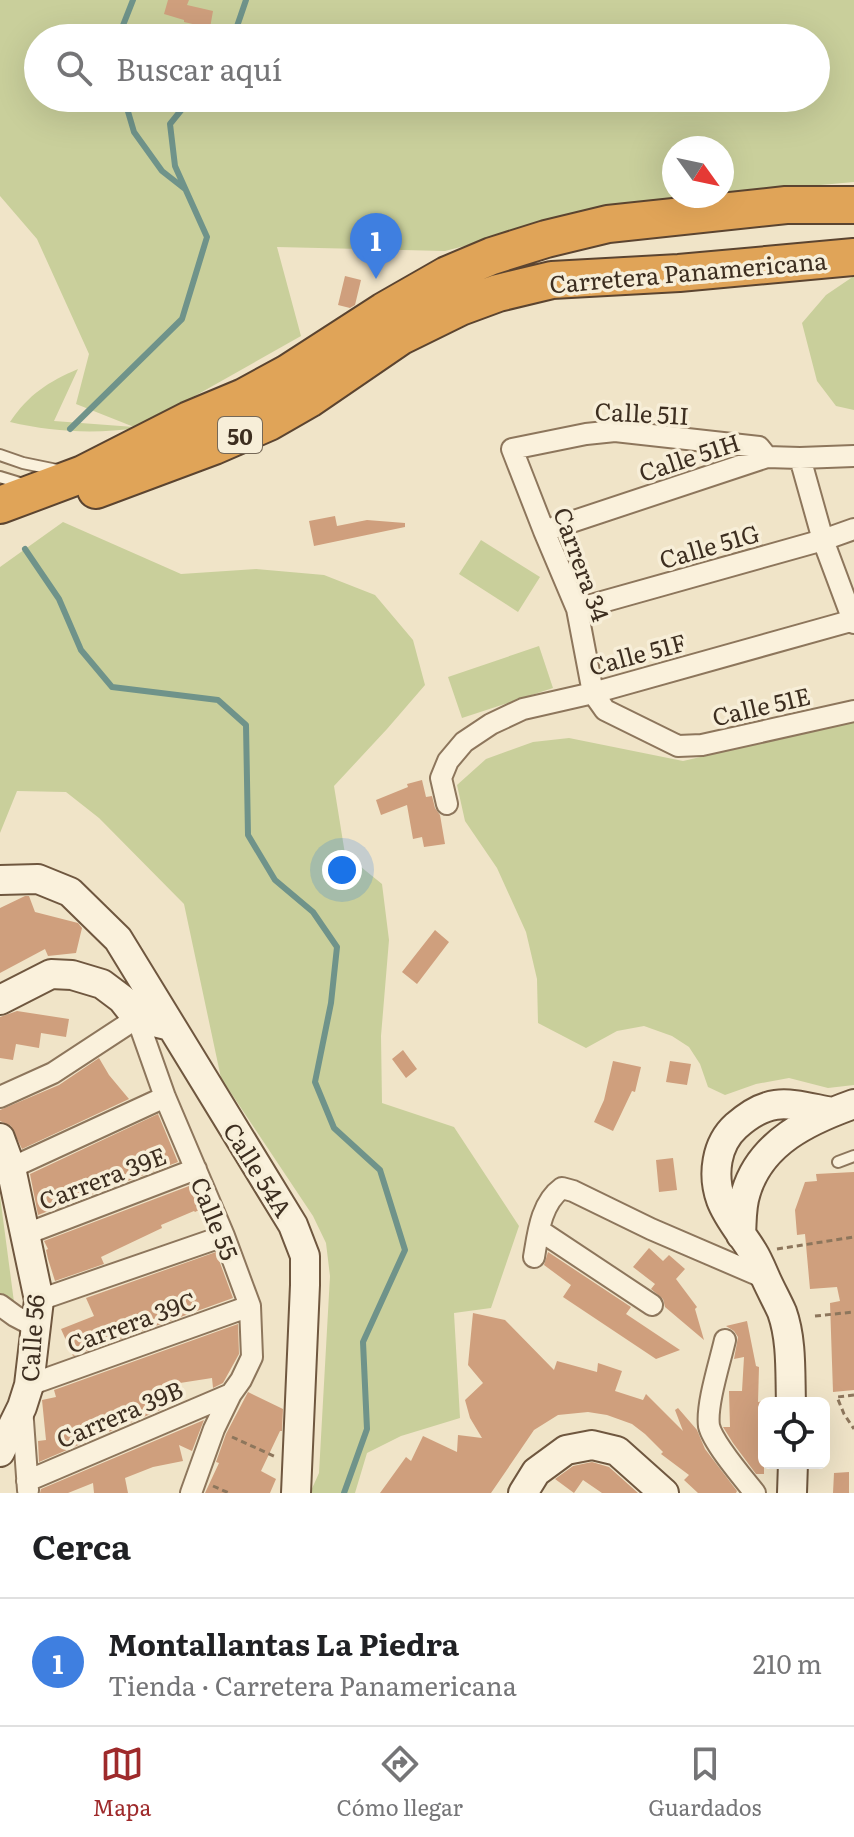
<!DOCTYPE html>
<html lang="es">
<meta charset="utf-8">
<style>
:root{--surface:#fff;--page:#f2f2f2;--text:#202124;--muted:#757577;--line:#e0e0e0;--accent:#9e2a2b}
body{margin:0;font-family:Literata,serif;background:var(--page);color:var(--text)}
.controls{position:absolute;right:24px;bottom:24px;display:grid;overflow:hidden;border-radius:12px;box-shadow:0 8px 32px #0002}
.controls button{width:72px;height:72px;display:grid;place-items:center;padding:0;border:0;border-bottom:2px solid var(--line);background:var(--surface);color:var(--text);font:40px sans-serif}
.compass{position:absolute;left:662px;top:136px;width:72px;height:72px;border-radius:50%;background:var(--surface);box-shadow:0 8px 32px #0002;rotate:123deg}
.you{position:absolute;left:342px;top:870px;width:28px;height:28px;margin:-20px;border:6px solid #fff;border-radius:50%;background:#1a73e8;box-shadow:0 0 0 12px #1a73e833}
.badge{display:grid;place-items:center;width:52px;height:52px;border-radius:50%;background:var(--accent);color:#fff;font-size:26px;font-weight:700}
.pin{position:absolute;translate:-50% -66px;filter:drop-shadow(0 2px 4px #0008)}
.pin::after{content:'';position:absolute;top:42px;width:28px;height:24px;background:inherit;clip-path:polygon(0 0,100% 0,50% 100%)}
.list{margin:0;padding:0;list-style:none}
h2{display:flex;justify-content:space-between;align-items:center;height:104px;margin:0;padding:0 32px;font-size:34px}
h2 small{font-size:26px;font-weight:400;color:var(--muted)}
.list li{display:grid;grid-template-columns:52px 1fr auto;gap:24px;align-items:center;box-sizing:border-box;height:128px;padding:0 32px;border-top:2px solid var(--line)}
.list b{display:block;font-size:30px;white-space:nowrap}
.list p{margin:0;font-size:26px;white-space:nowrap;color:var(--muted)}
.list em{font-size:26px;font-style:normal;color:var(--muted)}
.icon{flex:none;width:44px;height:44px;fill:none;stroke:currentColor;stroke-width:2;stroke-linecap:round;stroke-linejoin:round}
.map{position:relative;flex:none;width:854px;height:1493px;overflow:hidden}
.search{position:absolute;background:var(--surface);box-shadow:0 8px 32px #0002;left:24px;right:24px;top:24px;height:88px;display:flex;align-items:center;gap:20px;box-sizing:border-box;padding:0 28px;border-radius:44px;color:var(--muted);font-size:30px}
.sheet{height:232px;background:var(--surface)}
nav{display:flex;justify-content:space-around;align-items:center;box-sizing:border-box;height:112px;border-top:2px solid var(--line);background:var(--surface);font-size:22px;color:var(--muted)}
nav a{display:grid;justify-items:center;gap:4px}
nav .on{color:var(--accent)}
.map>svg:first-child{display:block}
.green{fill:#c9cf9b;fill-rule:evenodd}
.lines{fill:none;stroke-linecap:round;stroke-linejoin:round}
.stream{stroke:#6f938a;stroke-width:6}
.building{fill:#cf9f7d}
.lane-casing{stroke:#8d765c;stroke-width:14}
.street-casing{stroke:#8d765c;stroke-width:24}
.secondary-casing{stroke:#6f573f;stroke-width:32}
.highway-casing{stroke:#5b4430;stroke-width:40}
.path{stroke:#8d765c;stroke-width:3;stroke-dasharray:6 4;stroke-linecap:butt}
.lane{stroke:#faf1dc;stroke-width:10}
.street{stroke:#faf1dc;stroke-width:20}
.secondary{stroke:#faf1dc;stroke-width:28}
.highway{stroke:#e0a458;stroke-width:36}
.labels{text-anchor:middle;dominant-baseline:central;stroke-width:7;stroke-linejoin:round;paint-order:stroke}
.shield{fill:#f7eed8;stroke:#756857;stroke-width:2}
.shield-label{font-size:22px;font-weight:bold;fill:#3d2e20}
.street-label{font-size:24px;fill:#3d2e20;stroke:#f7eed8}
</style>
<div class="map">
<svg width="854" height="1493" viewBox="0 0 854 1493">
<rect width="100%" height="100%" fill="#f0e4c8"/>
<path class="green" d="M 0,0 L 854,0 L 854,182 L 722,194 L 722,148 L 674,148 L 674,196 L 703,196 L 607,209 L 445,251 L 277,247 L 301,336 L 138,428 C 95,434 52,432 10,422 C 29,394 48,382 78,369 L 54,421 L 134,427 L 76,404 L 89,354 L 37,239 L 0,196 ZM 38,38 L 816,38 L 816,98 L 38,98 Z
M 854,276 L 854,410 L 836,406 L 817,381 L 802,323 L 826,295 Z
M 63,522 L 181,574 L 256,569 L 324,575 L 375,595 L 413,640 L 425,685 L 387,729 L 334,786 L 345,854 L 382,884 L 389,940 L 381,1036 L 382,1103 L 454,1127 L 519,1226 L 491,1308 L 454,1313 L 460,1418 L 401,1436 L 367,1453 L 355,1493 L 310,1493 L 319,1473 L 330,1276 L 326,1243 L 313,1216 L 221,1078 L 184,904 L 99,818 L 66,792 L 17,791 L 0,833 L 0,567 Z
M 481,540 L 540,577 L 518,612 L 459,574 Z
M 539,646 L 553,688 L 462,718 L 448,677 Z
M 854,722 L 854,1085 L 828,1088 L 789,1078 L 756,1084 L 725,1095 L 708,1087 L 700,1064 L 689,1047 L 672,1036 L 644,1026 L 617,1031 L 586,1048 L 538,1023 L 537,979 L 526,932 L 497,868 L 465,821 L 457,785 L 486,759 L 533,742 L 569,738 L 683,761 Z
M 0,1196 L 14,1302 L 3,1306 L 0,1300 Z"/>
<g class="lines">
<path class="stream" d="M 118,38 L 133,0
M 233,38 L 246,0
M 124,98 L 134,132 L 162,171 L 185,189
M 70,429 L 182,319 L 207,237 L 175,166 L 170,124 L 191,98
M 25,549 L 59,599 L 81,650 L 112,687 L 218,700 L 246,725 L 248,835 L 275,880 L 313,912 L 337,947 L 331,1003 L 315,1082 L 334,1128 L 380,1170 L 405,1250 L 363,1342 L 367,1429 L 344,1493"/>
</g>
<path class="building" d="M 168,0 L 189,0 L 187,5 L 213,11 L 210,28 L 184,22 L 184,20 L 164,14 Z
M 345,276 L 361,280 L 355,305 L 350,308 L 338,305 Z
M 335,516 L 337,526 L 367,520 L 405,523 L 405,527 L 314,546 L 309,521 Z
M 422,780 L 426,797 L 432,796 L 435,808 L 440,815 L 445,844 L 424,847 L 422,837 L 413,839 L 407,805 L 381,815 L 376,800 L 408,787 L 407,784 Z
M 25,896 L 29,896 L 35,912 L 78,923 L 82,928 L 76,953 L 48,956 L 45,949 L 0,973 L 0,908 Z
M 435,930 L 449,942 L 417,984 L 402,972 Z
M 17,1011 L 69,1019 L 66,1037 L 41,1033 L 39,1048 L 16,1044 L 13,1060 L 0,1058 L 0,1017 Z
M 403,1050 L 417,1069 L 406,1078 L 392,1059 Z
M 99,1058 L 109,1075 L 129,1099 L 22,1149 L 11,1126 L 0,1121 L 0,1110 L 59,1085 Z
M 613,1061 L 641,1067 L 635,1092 L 632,1091 L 613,1131 L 594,1122 L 604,1100 Z
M 670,1061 L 691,1064 L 687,1085 L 666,1082 Z
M 158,1114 L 178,1162 L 38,1215 L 30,1174 Z
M 673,1158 L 677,1190 L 659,1192 L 656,1160 Z
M 854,1172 L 854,1390 L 833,1392 L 830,1303 L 840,1301 L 837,1287 L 810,1289 L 805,1234 L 797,1235 L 795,1210 L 805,1182 L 817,1181 L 816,1174 Z
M 189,1186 L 199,1210 L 195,1212 L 194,1211 L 161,1225 L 162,1228 L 101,1257 L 104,1264 L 55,1281 L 48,1259 L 46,1250 L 48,1249 L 44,1241 Z
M 649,1248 L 663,1261 L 669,1255 L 685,1269 L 676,1279 L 697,1307 L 695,1309 L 704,1340 L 665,1307 L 663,1299 L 651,1289 L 655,1284 L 633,1267 Z
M 216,1252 L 233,1298 L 73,1356 L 61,1329 L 94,1316 L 86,1298 Z
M 548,1252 L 631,1307 L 626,1314 L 680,1350 L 656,1359 L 563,1297 L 571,1285 L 544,1265 Z
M 473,1313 L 505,1320 L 554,1370 L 557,1361 L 597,1372 L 598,1363 L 622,1371 L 615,1391 L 643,1400 L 646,1394 L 683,1431 L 675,1410 L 678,1408 L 697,1430 L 705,1449 L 737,1491 L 736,1493 L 698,1493 L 684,1480 L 689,1475 L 661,1454 L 663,1452 L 645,1434 L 632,1424 L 607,1415 L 588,1412 L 558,1415 L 534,1430 L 491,1493 L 380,1493 L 406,1457 L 411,1461 L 423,1436 L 457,1452 L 458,1435 L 482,1438 L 470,1418 L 465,1400 L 483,1383 L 468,1365 Z
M 747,1321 L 756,1366 L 759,1367 L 758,1402 L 764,1401 L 764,1474 L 756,1474 L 733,1443 L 723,1427 L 730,1427 L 729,1391 L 742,1391 L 744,1357 L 734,1359 L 738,1337 L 734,1331 L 726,1326 Z
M 238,1324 L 239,1354 L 223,1383 L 213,1388 L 212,1378 L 167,1385 L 167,1407 L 39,1462 L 38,1441 L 46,1440 L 42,1400 L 56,1397 L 54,1390 Z
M 248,1392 L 283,1409 L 282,1431 L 280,1431 L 261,1471 L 276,1479 L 270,1493 L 205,1493 L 219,1463 L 216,1462 L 226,1434 Z
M 204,1420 L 192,1451 L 179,1445 L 183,1461 L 153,1467 L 125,1478 L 128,1493 L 94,1493 L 93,1483 L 68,1493 L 40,1493 L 41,1489 Z
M 592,1462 L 609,1467 L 638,1493 L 602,1493 L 583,1480 L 574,1493 L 555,1479 L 573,1466 Z
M 849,1472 L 849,1493 L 833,1493 L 834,1473 Z"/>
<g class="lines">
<g class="lane-casing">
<path id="lane" d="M 0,455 L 23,463 L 57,470
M 0,477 L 23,484
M 838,1162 L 854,1156"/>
</g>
<g class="street-casing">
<path id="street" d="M 767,457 L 759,447 L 615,431 L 586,434 L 512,449 L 544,531 L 577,609 L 593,693 L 605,710 L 678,746 L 702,745 L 854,711
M 800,458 L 823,540 L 854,623
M 544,531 L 767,457 L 800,458 L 854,456
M 577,609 L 823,540 L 854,529
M 447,804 L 441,778 L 448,761 L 464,742 L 491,724 L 523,709 L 593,693 L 854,620
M 0,1097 L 53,1073 L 137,1018 L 165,1097 L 224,1236 L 250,1306 L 252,1357 L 241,1380 L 231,1394 L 214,1429 L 191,1493
M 11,1168 L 165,1097
M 539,1230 L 652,1305
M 26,1234 L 196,1169
M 534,1257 C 538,1233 541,1203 562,1188 L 573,1191 L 651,1229 L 765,1278
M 39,1300 L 224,1236
M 0,1305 L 15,1316 L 36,1327
M 725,1340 C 720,1362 706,1405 709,1426 C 713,1443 743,1478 755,1493
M 29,1385 L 250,1306
M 22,1407 L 28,1490
M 27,1481 L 231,1394"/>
</g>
<g class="secondary-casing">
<path id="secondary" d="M 0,880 L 38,879 L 70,892 L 118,939 L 293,1225 L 305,1256 L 305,1285 L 296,1493
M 0,1000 L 51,974 L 72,975 L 102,984 L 122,999 L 137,1018 L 170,1026
M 0,1138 L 11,1168 L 39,1300 L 29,1385 L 22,1407 L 0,1452
M 741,1235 C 742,1221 741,1206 746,1192 C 761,1142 809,1120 854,1104
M 791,1403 C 790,1373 792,1340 782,1312 C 777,1301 771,1290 766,1279 C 762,1270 758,1260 753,1252 C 743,1235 728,1219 721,1200 C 712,1175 716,1144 736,1126 C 771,1095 789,1104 832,1112
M 523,1493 L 536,1472 L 566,1450 L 592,1445 L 617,1451 L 664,1493
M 792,1493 L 793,1463"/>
</g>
<g class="highway-casing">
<path id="highway" d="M 96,490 L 214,446 L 269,422 L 309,399 L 401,336 L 460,307 L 498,293 L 552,280 L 679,273 L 854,257
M 0,505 L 83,474 L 189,420 L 244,397 L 288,373 L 384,311 L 447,275 L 492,256 L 546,239 L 608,224 L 786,205 L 854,205"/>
</g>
<path class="path" d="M 777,1249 L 854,1237
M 815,1316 L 854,1312
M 854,1395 L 837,1397 L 844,1414 L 854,1429
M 232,1437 L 276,1457
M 213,1486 L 229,1493"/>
<use href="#lane" class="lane"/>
<use href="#street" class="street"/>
<use href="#secondary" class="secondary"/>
<use href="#highway" class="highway"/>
</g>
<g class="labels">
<rect class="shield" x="218" y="417" width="44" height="36" rx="6"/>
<g class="shield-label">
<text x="240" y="435">50</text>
</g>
<g class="street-label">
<text transform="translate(688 271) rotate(-5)">Carretera Panamericana</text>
<text transform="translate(642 412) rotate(3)">Calle 51I</text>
<text transform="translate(689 456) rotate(-18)">Calle 51H</text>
<text transform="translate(709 545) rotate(-16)">Calle 51G</text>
<text transform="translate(583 564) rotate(70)">Carrera 34</text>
<text transform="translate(637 653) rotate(-15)">Calle 51F</text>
<text transform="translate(761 705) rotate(-13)">Calle 51E</text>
<text transform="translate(259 1169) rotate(58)">Calle 54A</text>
<text transform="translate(102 1177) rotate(-21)">Carrera 39E</text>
<text transform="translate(216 1218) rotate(68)">Calle 55</text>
<text transform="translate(131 1321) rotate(-20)">Carrera 39C</text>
<text transform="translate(31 1338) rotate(-86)">Calle 56</text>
<text transform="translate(119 1413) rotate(-23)">Carrera 39B</text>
</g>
</g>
</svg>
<div class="controls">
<button><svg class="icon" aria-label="locate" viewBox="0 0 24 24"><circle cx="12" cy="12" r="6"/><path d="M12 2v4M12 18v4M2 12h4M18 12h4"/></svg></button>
</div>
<svg class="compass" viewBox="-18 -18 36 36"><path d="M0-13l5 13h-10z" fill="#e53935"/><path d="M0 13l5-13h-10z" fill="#757577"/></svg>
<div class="you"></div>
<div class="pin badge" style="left:376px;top:279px;background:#3f7fe0">1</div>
<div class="search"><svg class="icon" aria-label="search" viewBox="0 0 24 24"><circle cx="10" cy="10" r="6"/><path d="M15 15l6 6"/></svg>Buscar aquí</div>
</div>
<section class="sheet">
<h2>Cerca<small></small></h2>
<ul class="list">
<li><span class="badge" style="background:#3f7fe0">1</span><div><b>Montallantas La Piedra</b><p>Tienda · Carretera Panamericana</p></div><em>210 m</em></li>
</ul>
</section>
<nav>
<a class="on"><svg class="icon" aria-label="map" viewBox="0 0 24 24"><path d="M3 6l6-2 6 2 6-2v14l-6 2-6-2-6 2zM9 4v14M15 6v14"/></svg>Mapa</a>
<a><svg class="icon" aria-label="directions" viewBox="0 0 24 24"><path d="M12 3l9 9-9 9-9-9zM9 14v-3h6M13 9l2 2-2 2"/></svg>Cómo llegar</a>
<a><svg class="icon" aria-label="saved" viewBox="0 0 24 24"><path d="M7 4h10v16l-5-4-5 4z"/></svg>Guardados</a>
</nav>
